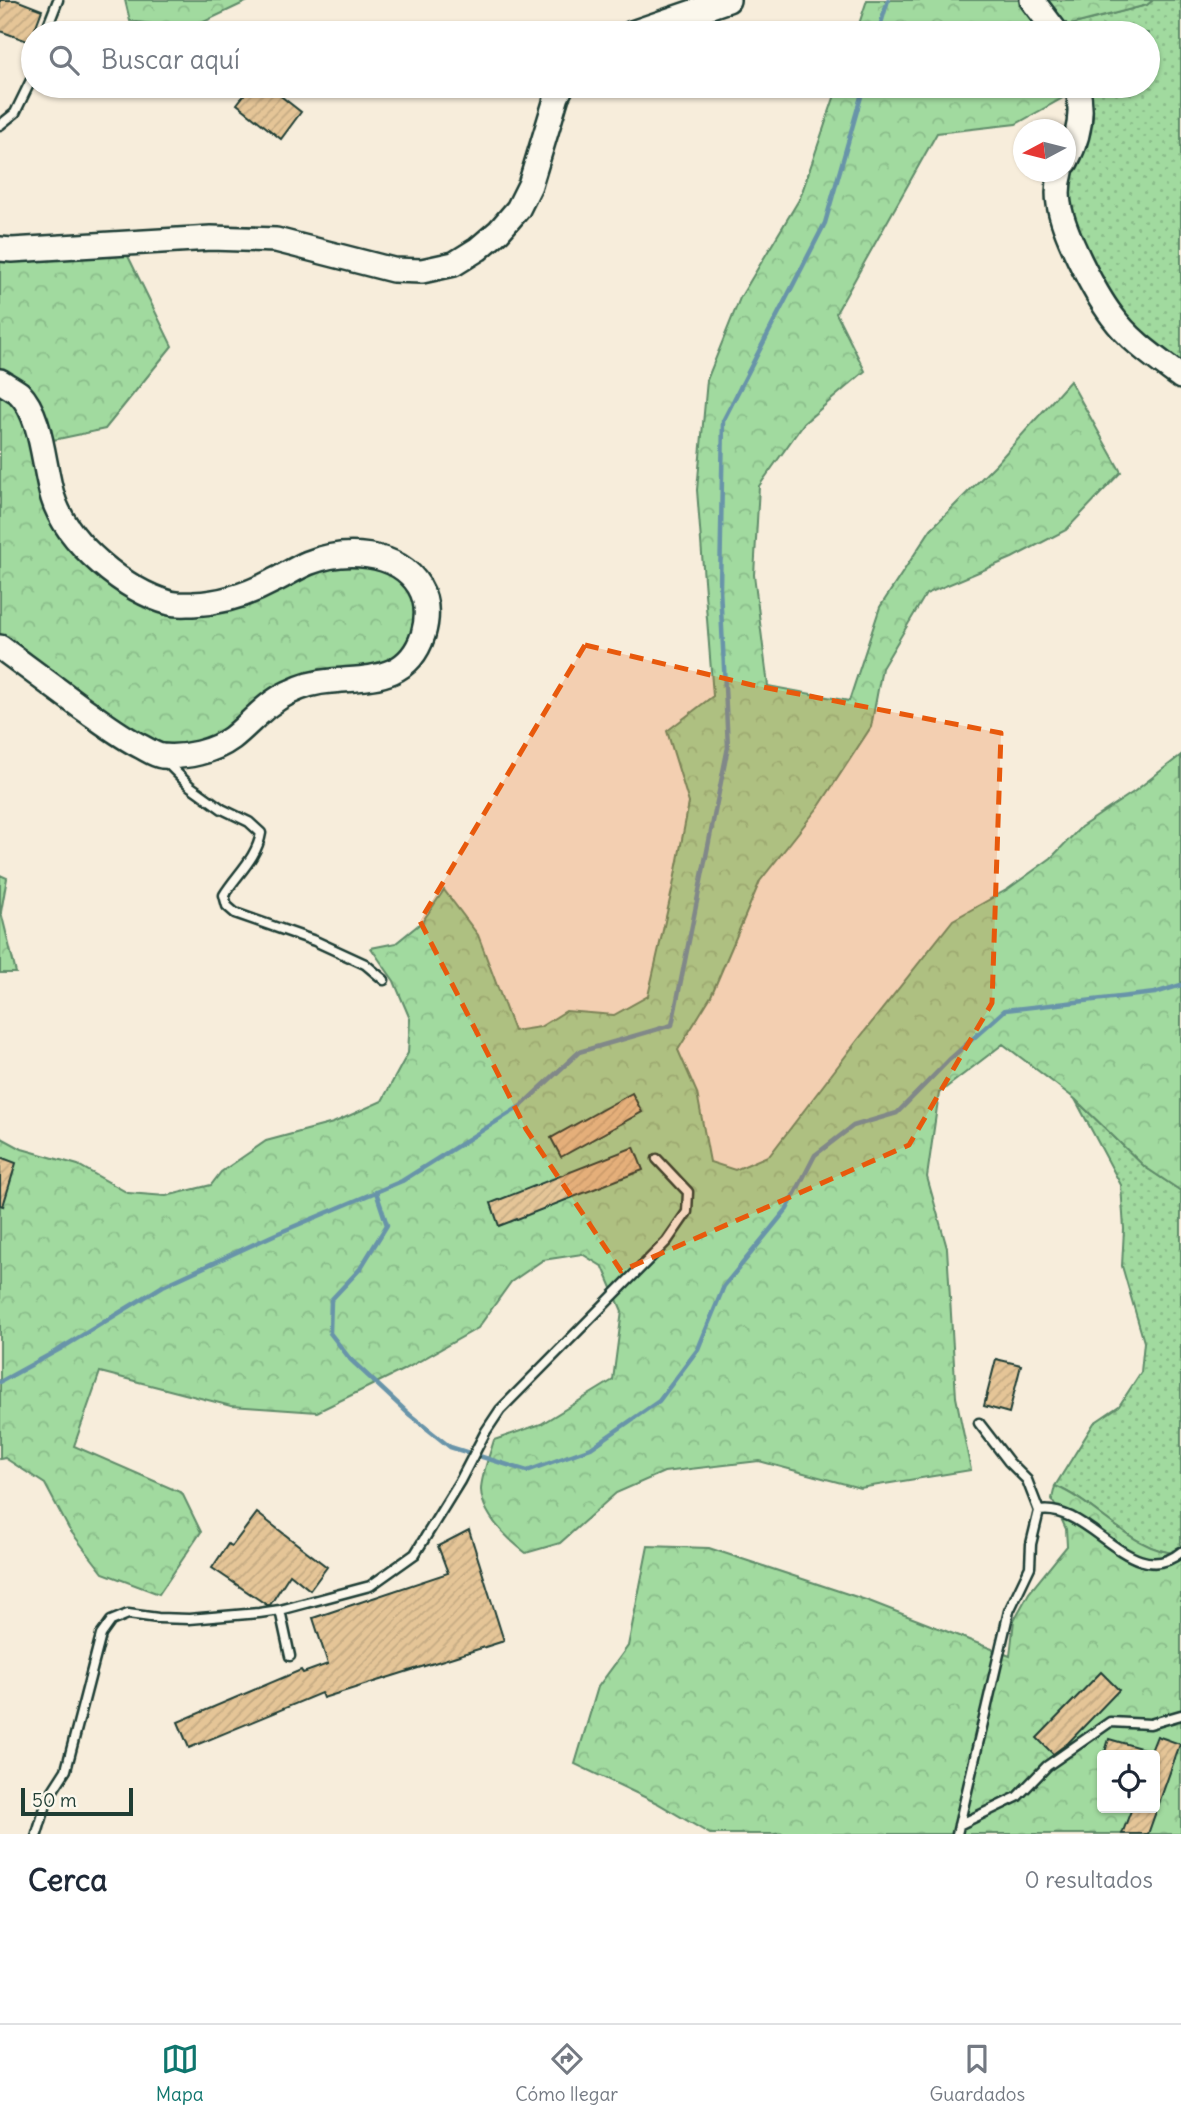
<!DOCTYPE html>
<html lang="es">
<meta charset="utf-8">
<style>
:root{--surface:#fff;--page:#f2f2f3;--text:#1f2937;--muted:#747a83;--line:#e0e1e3;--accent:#0f766e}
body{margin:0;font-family:Delius,sans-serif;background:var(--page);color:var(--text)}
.controls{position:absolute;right:21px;bottom:21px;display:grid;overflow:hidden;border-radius:7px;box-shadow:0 2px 5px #0004}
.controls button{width:63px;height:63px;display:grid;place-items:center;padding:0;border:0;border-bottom:2px solid var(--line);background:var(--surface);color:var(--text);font:35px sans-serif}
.compass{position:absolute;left:1013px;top:119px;width:63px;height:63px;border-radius:50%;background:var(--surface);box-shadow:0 2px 5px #0004;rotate:263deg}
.scale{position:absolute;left:21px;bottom:18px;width:112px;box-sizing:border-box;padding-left:7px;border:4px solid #1f3d34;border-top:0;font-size:19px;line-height:24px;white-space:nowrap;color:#1f3d34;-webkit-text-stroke:5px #fbf7ec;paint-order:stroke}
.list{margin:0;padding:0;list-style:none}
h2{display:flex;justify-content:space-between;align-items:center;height:91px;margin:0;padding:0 28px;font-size:30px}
h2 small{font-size:23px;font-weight:400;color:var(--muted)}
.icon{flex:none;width:38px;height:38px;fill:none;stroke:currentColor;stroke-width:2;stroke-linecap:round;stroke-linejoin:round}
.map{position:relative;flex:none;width:1181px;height:1834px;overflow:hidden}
.search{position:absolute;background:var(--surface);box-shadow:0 2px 5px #0004;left:21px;right:21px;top:21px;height:77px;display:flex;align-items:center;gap:18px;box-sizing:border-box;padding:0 24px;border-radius:38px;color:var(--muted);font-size:26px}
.sheet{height:189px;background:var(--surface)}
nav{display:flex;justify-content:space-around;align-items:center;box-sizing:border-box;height:98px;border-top:2px solid var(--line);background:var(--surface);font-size:19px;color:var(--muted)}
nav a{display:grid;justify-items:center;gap:4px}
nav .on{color:var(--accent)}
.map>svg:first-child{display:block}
.green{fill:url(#green-dots);stroke:#608c6a;stroke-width:2}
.forest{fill:url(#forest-crowns);stroke:#608c6a;stroke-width:2;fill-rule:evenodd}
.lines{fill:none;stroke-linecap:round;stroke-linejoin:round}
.stream{stroke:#6894a9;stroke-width:4.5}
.building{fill:url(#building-hatch);stroke:#1f3d34;stroke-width:2}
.lane-casing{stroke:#1f3d34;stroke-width:13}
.secondary-casing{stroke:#1f3d34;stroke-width:28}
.lane{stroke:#fbf7ec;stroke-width:8}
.secondary{stroke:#fbf7ec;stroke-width:23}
.marked{fill:#e8590c;fill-opacity:0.2;stroke:#e8590c;stroke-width:5;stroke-dasharray:14 9;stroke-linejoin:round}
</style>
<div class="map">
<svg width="1181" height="1834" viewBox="0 0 1181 1834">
<defs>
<pattern id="green-dots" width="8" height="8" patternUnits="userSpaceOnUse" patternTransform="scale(1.75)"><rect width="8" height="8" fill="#a1da9f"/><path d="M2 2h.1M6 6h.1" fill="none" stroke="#8abc8a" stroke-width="1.8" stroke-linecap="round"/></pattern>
<pattern id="forest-crowns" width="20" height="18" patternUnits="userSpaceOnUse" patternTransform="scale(1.75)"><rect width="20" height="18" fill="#a1da9f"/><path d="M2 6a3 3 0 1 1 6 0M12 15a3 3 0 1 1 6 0" fill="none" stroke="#8abc8a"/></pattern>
<pattern id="building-hatch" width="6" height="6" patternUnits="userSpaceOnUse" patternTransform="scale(1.75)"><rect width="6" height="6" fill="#e5c597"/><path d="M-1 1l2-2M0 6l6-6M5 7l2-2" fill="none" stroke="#c4aa83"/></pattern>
</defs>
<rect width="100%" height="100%" fill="#f7eddb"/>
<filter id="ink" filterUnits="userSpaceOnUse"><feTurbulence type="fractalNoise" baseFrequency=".0143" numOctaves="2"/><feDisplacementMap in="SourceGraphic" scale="14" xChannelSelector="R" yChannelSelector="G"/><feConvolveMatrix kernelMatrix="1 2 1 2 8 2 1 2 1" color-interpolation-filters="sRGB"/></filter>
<g filter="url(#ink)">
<path class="green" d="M 1153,0 L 1181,0 L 1181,377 L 1143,348 L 1059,206 L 1076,86 L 1148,86 L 1148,33 L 1056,33 L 1054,29 L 1146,5 Z
M 1075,1099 L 1145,1167 L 1181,1191 L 1181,1554 C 1131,1552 1099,1504 1055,1486 L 1094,1423 L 1119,1406 L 1141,1372 L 1144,1342 L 1122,1266 L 1124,1229 L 1121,1185 Z"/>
<path class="forest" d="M 125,0 L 250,0 L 189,29 L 130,21 Z
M 867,0 L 1153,0 L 1147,5 L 1055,29 L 1056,33 L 856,33 Z
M 838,86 L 1076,86 L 1077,90 L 1016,124 L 937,133 L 836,313 L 865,371 L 804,423 L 759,486 L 754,575 L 768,686 L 849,701 L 880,607 L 931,529 L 996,464 L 1070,381 L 1121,472 L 1066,530 L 1012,558 L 926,594 L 882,668 L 871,727 L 820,805 L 760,881 L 711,996 L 678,1050 L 697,1093 L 710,1162 L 735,1170 L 770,1155 L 857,1041 L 953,920 L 1008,889 L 1051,858 L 1081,827 L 1135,791 L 1181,755 L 1181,1191 L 1145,1167 L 1075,1099 L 1003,1044 L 939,1093 L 927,1177 L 947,1248 L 956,1397 L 971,1470 L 860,1488 L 759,1461 L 664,1472 L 616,1493 L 560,1543 L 526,1553 C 508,1539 482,1515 481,1490 C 481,1476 490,1454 494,1440 L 541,1424 L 613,1380 L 622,1311 L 603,1267 L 582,1254 L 543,1260 L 511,1282 L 478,1328 L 407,1368 L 317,1412 L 231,1406 L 100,1372 L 74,1446 L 182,1493 L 201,1532 L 159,1594 L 103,1573 L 69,1529 L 45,1484 L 5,1458 L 0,1459 L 0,1137 L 22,1149 L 78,1165 L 128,1193 L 166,1196 L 211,1185 L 221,1172 L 266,1141 L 333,1123 L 382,1101 L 408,1053 L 410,1019 L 394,981 L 371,948 L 396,943 L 422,922 L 444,890 L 478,935 L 514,1031 L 540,1027 L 566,1011 L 614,1015 L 648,996 L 673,886 L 689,803 L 667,731 L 713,696 L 697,490 L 707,380 L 740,298 L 800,198 Z
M 0,241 L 110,242 L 128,256 L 172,346 L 105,429 L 39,443 L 52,499 L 115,573 L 199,601 L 307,559 L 395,562 L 424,622 L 397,665 L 327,678 L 231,734 L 157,752 L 0,645 Z
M 0,875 L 7,878 L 1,912 L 16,973 L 0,973 Z
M 1055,1486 C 1099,1504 1131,1552 1181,1554 L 1181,1834 L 710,1834 L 657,1803 L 575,1764 L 598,1687 L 628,1646 L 648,1546 L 709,1548 L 869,1601 L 1010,1656 L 1014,1620 L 1029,1593 L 1067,1546 L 1066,1529 L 1052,1499 ZM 1102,1755 L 1155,1755 L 1155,1808 L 1102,1808 Z"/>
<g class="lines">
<path class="stream" d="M 878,33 L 888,0
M 376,1192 L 387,1225 L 360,1269 L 331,1300 L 330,1333 L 350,1359 L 410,1415 L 450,1447 L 527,1471 L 591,1448 L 659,1401 L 698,1349 L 724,1286 L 787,1209 L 815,1155 L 853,1126 L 897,1113 L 949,1060 L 1005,1010 L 1155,993 L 1181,985
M 0,1382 L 60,1349 L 163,1286 L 276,1234 L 402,1181 L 521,1106 L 579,1052 L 672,1025 L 728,747 L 720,588 L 723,421 L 825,223 L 864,86"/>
</g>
<path class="building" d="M 0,0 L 16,0 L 42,10 L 30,42 L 0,31 Z
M 251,86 L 268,86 L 301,112 L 281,139 L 237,104 Z
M 632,1093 L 642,1112 L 561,1157 L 551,1138 Z
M 634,1147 L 643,1170 L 499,1226 L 491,1203 Z
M 0,1157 L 16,1163 L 3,1206 L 0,1205 Z
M 996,1359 L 1021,1365 L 1009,1413 L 984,1406 Z
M 257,1513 L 327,1567 L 310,1590 L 290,1574 L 270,1605 L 267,1605 L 212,1568 L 228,1544 L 232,1546 Z
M 469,1530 L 504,1641 L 323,1698 L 321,1693 L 189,1748 L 178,1722 L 301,1670 L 303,1673 L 328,1664 L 313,1618 L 448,1573 L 438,1546 Z
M 1101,1672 L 1119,1690 L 1068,1743 L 1053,1754 L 1037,1738 Z
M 1157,1736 L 1180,1744 L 1148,1834 L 1122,1834 L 1132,1808 L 1155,1808 L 1155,1755 L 1104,1755 L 1109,1739 L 1151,1751 Z"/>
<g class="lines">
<g class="lane-casing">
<path id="lane" d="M 45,33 L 58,0
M 0,125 L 15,113 L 33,76
M 165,761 L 190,786 L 222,809 L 249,822 L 261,833 C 257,858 237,874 224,895 L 227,906 L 235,913 L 315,941 L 365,964 L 384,980
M 979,1423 L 1009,1462 L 1027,1480 L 1039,1511
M 280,1610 L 290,1656
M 959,1825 L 1017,1797 L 1047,1766 L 1110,1722 L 1150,1724 L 1181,1715
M 37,1834 L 48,1798 L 66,1770 L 101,1635 L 111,1621 L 128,1614 L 158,1618 L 189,1619 L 259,1613 L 280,1610 L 370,1586 L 415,1554 L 460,1481 L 486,1431 L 500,1410 L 667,1241 L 687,1212 L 688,1192 L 657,1159
M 957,1834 L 1009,1611 L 1030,1567 L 1031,1544 L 1039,1511 C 1089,1502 1132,1593 1181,1552"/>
</g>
<g class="secondary-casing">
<path id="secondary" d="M 1032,0 L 1057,33
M 632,33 L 728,0
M 1066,162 C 1079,138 1084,113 1077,86
M 1061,172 C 1058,183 1057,192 1059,204 C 1063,232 1094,292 1112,316 C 1130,341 1157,359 1181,377
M 0,249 L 12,250 L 211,238 L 276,240 L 393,270 L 422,271 L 454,264 L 478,249 L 499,231 L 518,209 L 530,185 L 557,96 L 562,86
M 0,381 C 6,385 14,389 19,393 C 43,417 43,467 53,498 C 67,543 126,591 170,603 C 177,605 185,604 193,604 C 220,603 249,594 273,581 C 284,576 296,568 308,563 C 343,549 397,550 419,586 C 428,601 428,618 423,635 C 408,681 370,677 331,681 C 315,682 302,686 288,693 C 265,704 251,723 232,738 C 213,752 185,758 162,756 C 155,755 148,750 142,747 C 120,736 101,721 81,707 C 54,687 27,667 0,647"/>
</g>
<use href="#lane" class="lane"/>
<use href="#secondary" class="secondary"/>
</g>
</g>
<path class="marked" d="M 585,645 L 752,685 L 1001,733 L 992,1003 L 909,1145 L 621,1271 L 526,1129 L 420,921 Z"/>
</svg>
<div class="controls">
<button><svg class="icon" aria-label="locate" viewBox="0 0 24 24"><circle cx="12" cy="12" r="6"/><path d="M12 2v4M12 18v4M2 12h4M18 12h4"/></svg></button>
</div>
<svg class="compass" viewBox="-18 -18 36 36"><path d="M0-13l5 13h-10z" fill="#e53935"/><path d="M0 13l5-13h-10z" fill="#747a83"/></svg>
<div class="scale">50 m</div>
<div class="search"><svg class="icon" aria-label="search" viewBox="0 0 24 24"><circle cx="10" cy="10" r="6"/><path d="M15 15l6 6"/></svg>Buscar aquí</div>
</div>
<section class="sheet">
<h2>Cerca<small>0 resultados</small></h2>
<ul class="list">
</ul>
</section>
<nav>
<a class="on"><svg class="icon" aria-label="map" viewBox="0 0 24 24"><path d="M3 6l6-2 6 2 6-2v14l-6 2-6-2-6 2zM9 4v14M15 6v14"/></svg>Mapa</a>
<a><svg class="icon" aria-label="directions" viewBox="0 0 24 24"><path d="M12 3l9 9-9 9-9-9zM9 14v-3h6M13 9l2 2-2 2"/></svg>Cómo llegar</a>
<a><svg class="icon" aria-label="saved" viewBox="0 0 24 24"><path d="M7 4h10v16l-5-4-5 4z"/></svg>Guardados</a>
</nav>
